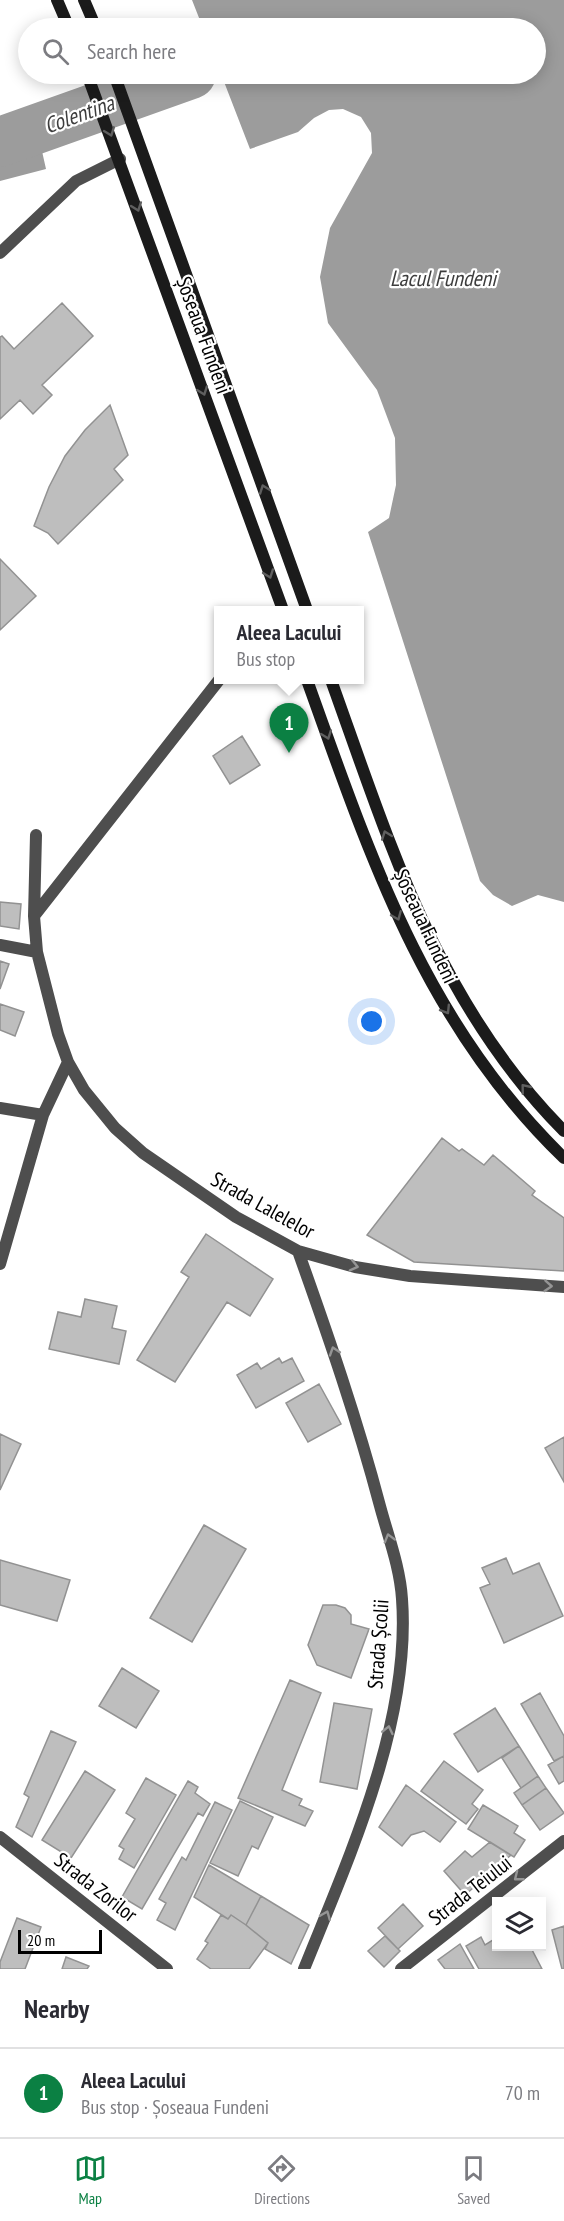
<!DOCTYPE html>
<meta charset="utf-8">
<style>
:root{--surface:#fff;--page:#f2f2f3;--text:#2b2b33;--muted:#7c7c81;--line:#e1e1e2;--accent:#0b8043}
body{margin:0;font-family:"PT Sans Narrow",sans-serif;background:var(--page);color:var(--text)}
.controls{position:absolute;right:18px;bottom:18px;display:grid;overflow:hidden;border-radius:0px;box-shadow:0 3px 15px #0003}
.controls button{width:54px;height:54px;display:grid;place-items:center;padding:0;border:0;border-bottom:2px solid var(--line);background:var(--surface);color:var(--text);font:30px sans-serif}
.scale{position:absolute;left:18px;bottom:15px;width:84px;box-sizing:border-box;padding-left:6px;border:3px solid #000;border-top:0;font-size:16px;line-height:21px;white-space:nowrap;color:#000;-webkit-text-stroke:4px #fff;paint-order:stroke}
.you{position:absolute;left:372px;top:1022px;width:21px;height:21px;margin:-15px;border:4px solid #fff;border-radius:50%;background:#1a73e8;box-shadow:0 0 0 9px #1a73e833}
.badge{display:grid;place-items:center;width:39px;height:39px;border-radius:50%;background:var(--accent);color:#fff;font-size:20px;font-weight:700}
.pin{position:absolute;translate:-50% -50px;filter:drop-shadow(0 2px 3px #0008)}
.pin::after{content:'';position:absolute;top:32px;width:21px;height:18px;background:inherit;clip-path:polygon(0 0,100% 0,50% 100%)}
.popup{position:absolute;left:214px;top:606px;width:150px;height:78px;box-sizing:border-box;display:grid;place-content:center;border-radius:0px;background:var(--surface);filter:drop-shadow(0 2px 4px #0005);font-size:20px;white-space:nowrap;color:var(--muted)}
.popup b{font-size:22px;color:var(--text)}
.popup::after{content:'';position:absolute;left:50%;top:100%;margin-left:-12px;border:12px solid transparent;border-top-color:var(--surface)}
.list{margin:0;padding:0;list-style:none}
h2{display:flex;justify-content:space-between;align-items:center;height:78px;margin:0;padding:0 24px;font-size:26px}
h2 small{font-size:20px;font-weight:400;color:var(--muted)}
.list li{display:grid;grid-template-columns:39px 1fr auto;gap:18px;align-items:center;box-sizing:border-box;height:90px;padding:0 24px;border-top:2px solid var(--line)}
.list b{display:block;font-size:22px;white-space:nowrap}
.list p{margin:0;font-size:20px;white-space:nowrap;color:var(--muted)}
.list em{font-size:20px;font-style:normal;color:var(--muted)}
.icon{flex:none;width:33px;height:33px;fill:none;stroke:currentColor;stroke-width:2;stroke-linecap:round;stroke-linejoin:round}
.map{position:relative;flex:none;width:564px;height:1969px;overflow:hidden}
.search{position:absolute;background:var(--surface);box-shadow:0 3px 15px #0003;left:18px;right:18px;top:18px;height:66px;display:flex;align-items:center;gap:15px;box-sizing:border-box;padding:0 21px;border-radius:33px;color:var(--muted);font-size:22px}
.sheet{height:168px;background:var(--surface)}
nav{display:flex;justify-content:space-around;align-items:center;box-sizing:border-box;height:84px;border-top:2px solid var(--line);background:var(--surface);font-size:16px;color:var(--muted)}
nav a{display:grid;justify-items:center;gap:3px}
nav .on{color:var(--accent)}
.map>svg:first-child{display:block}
.water{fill:#9c9c9c}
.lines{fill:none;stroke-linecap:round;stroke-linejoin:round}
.river{stroke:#9c9c9c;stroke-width:50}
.building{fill:#bebebe;stroke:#929292;stroke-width:1.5}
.minor{stroke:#4e4e4e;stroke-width:12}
.tertiary{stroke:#4e4e4e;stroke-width:12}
.secondary{stroke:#1b1b1b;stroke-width:12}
.oneway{stroke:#5f5f5f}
.oneway2{stroke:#959595}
.labels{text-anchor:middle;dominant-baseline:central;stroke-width:4.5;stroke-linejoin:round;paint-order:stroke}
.street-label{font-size:21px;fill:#000;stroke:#fff}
.water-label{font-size:22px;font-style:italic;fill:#3d3d3d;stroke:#fff}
</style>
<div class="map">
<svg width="564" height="1969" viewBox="0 0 564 1969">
<rect width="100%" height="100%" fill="#fff"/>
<path class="water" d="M 192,0 L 564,0 L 564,902 L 538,895 L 512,906 L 493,895 L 480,881 L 368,532 L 389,518 L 396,485 L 395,438 L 377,390 L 328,323 L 320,277 L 330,228 L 372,153 L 371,133 L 361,117 L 343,109 L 329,110 L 314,118 L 298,132 L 250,149 L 221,74 L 536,74 L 536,28 L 203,28 Z
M 33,111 L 46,169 L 0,181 L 0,119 Z"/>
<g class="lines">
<path class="river" d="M 0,142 L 191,74"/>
</g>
<path class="building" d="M 62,303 L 93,336 L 42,385 L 52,395 L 33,414 L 20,400 L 0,419 L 0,337 L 2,336 L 14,349 Z
M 110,405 L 128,455 L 114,469 L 123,480 L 58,544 L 48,533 L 34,526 L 49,487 L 65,456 L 85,430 Z
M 0,559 L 36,596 L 0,630 Z
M 242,736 L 260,765 L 230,784 L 213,756 Z
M 0,902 L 21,904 L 19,929 L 0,926 Z
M 0,961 L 9,964 L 0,989 Z
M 0,1004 L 24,1012 L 15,1036 L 0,1030 Z
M 442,1138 L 459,1151 L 462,1149 L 484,1165 L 493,1155 L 535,1191 L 532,1195 L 564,1218 L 564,1271 L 414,1262 L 367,1235 Z
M 206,1234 L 273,1279 L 250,1316 L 227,1302 L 175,1382 L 137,1360 L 189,1277 L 181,1272 Z
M 85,1299 L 117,1306 L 112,1328 L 126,1331 L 119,1364 L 49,1349 L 58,1312 L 81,1317 Z
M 279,1358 L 282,1363 L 292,1358 L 304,1381 L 256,1408 L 237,1375 L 257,1363 L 261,1369 Z
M 319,1384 L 341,1424 L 308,1442 L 286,1403 Z
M 0,1434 L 21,1444 L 0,1490 Z
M 564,1437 L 564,1482 L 545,1448 Z
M 204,1525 L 246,1549 L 192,1642 L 150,1618 Z
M 506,1558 L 513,1574 L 539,1563 L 563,1616 L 504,1643 L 480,1588 L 490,1584 L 482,1568 Z
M 0,1560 L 70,1580 L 57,1621 L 0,1605 Z
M 323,1605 L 336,1605 L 345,1608 L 351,1615 L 351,1624 L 369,1629 L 351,1678 L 317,1665 L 308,1645 Z
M 122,1668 L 159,1691 L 136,1728 L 99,1706 Z
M 290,1680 L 321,1693 L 282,1790 L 302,1799 L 299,1805 L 313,1811 L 305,1826 L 238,1798 Z
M 540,1693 L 564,1736 L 564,1756 L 554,1761 L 521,1704 Z
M 334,1703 L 372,1709 L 357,1789 L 320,1782 Z
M 495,1708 L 519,1746 L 478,1772 L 454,1734 Z
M 51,1731 L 76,1742 L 32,1837 L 16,1827 L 29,1797 L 24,1794 Z
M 519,1746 L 538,1776 L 521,1788 L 502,1758 Z
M 564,1756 L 564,1781 L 559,1784 L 548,1765 Z
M 444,1761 L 483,1790 L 472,1804 L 478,1809 L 466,1824 L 421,1791 Z
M 85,1771 L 115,1790 L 71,1858 L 42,1840 Z
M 538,1776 L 546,1788 L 522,1805 L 514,1793 Z
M 146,1778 L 176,1795 L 134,1868 L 119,1859 L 124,1849 L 119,1846 L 135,1819 L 126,1813 Z
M 188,1781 L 198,1787 L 195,1793 L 210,1804 L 203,1816 L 198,1813 L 142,1909 L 122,1897 Z
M 406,1785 L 456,1822 L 440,1842 L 424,1831 L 411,1835 L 402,1846 L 379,1827 Z
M 546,1788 L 564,1813 L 540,1830 L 522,1805 Z
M 240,1801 L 273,1817 L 258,1849 L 252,1846 L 238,1876 L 210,1863 Z
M 215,1802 L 232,1810 L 175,1930 L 157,1920 L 166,1903 L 159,1899 L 182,1857 L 186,1860 Z
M 483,1805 L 518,1826 L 514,1833 L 525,1840 L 514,1857 L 468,1829 Z
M 490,1842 L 511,1855 L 465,1895 L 444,1871 L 465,1851 L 472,1857 Z
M 209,1865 L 261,1896 L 246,1925 L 231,1915 L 228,1919 L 194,1897 Z
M 261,1896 L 309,1925 L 291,1964 L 265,1949 L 268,1943 L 246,1925 Z
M 403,1904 L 423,1926 L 398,1949 L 378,1928 Z
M 221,1915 L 228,1919 L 231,1915 L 246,1925 L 268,1943 L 249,1969 L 211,1969 L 197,1959 L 208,1943 L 205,1941 Z
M 17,1918 L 41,1927 L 25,1969 L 0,1969 L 0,1962 Z
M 564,1926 L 564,1969 L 562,1969 L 552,1930 Z
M 385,1936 L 400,1951 L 384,1967 L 368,1951 Z
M 481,1937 L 485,1945 L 496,1938 L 496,1946 L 530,1946 L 542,1969 L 479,1969 L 466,1946 Z
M 460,1944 L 474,1969 L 445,1969 L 438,1960 Z
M 66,1957 L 89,1966 L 87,1969 L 62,1969 Z"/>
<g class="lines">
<path class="minor" d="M 0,253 L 76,181 L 120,159
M 36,835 L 34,916 L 37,952 L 58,1034 L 68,1062 L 84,1090 L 115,1128 L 143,1153 L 236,1217 L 298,1251 L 355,1267 L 410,1276 L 564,1287
M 34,916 L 219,680
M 0,945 L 37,952
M 0,1108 L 43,1115
M 298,1251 C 328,1335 357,1419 380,1506 C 388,1536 400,1567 402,1599 C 411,1722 349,1857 304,1969
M 0,1264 L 43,1115 L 68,1062
M 401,1969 L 564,1841"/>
<path class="tertiary" d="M 0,1837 L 167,1969"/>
<path class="secondary" d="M 57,0 L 69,28
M 84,0 L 96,28
M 87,74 L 283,610
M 114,74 L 307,610
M 307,680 C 370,856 425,1024 564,1158
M 331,680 C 390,844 437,1003 564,1131"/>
</g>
<defs><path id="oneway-chevron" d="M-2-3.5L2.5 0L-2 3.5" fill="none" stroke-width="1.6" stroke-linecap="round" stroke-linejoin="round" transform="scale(1.5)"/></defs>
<g class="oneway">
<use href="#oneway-chevron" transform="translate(110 132) rotate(69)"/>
<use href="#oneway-chevron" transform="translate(137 207) rotate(70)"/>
<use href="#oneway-chevron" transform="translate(203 391) rotate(70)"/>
<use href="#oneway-chevron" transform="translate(264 489) rotate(-110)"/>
<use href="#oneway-chevron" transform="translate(269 574) rotate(70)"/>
<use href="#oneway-chevron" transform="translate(327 735) rotate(70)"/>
<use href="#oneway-chevron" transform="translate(386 835) rotate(-110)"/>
<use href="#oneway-chevron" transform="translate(397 916) rotate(67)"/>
<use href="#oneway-chevron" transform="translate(446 1010) rotate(58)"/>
<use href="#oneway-chevron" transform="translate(525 1088) rotate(-129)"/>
</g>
<g class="oneway2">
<use href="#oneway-chevron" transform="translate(354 1266) rotate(13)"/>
<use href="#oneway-chevron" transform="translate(548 1286) rotate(4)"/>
<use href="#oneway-chevron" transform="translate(334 1351) rotate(-108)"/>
<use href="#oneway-chevron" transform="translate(389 1538) rotate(-106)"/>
<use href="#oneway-chevron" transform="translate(388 1730) rotate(-77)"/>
<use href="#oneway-chevron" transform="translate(518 1877) rotate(142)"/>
<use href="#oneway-chevron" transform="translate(326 1915) rotate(-68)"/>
</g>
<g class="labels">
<g class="street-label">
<text transform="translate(204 335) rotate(70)">Șoseaua Fundeni</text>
<text transform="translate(426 926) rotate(65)">Șoseaua Fundeni</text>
<text transform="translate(263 1205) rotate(29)">Strada Lalelelor</text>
<text transform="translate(378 1644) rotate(-86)">Strada Școlii</text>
<text transform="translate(96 1887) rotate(38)">Strada Zorilor</text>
<text transform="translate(470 1890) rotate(-38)">Strada Teiului</text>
</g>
<g class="water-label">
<text transform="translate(79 114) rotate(-20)">Colentina</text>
<text x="443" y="278">Lacul Fundeni</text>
</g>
</g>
</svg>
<div class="controls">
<button><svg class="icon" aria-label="layers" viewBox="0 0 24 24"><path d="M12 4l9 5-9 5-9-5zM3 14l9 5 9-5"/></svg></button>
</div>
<div class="scale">20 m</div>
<div class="you"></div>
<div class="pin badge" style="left:289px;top:753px">1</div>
<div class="popup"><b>Aleea Lacului</b>Bus stop</div>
<div class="search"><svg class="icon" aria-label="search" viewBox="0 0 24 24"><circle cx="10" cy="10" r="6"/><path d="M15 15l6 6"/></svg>Search here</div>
</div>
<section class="sheet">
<h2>Nearby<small></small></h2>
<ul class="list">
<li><span class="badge">1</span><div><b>Aleea Lacului</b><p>Bus stop · Șoseaua Fundeni</p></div><em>70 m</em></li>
</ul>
</section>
<nav>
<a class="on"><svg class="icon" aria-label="map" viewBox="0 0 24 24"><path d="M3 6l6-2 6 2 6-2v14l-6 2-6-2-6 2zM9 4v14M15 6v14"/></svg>Map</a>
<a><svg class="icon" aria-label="directions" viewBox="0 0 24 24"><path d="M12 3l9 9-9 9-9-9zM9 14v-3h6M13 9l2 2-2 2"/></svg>Directions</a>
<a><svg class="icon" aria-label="saved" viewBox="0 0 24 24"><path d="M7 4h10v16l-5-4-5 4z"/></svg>Saved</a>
</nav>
